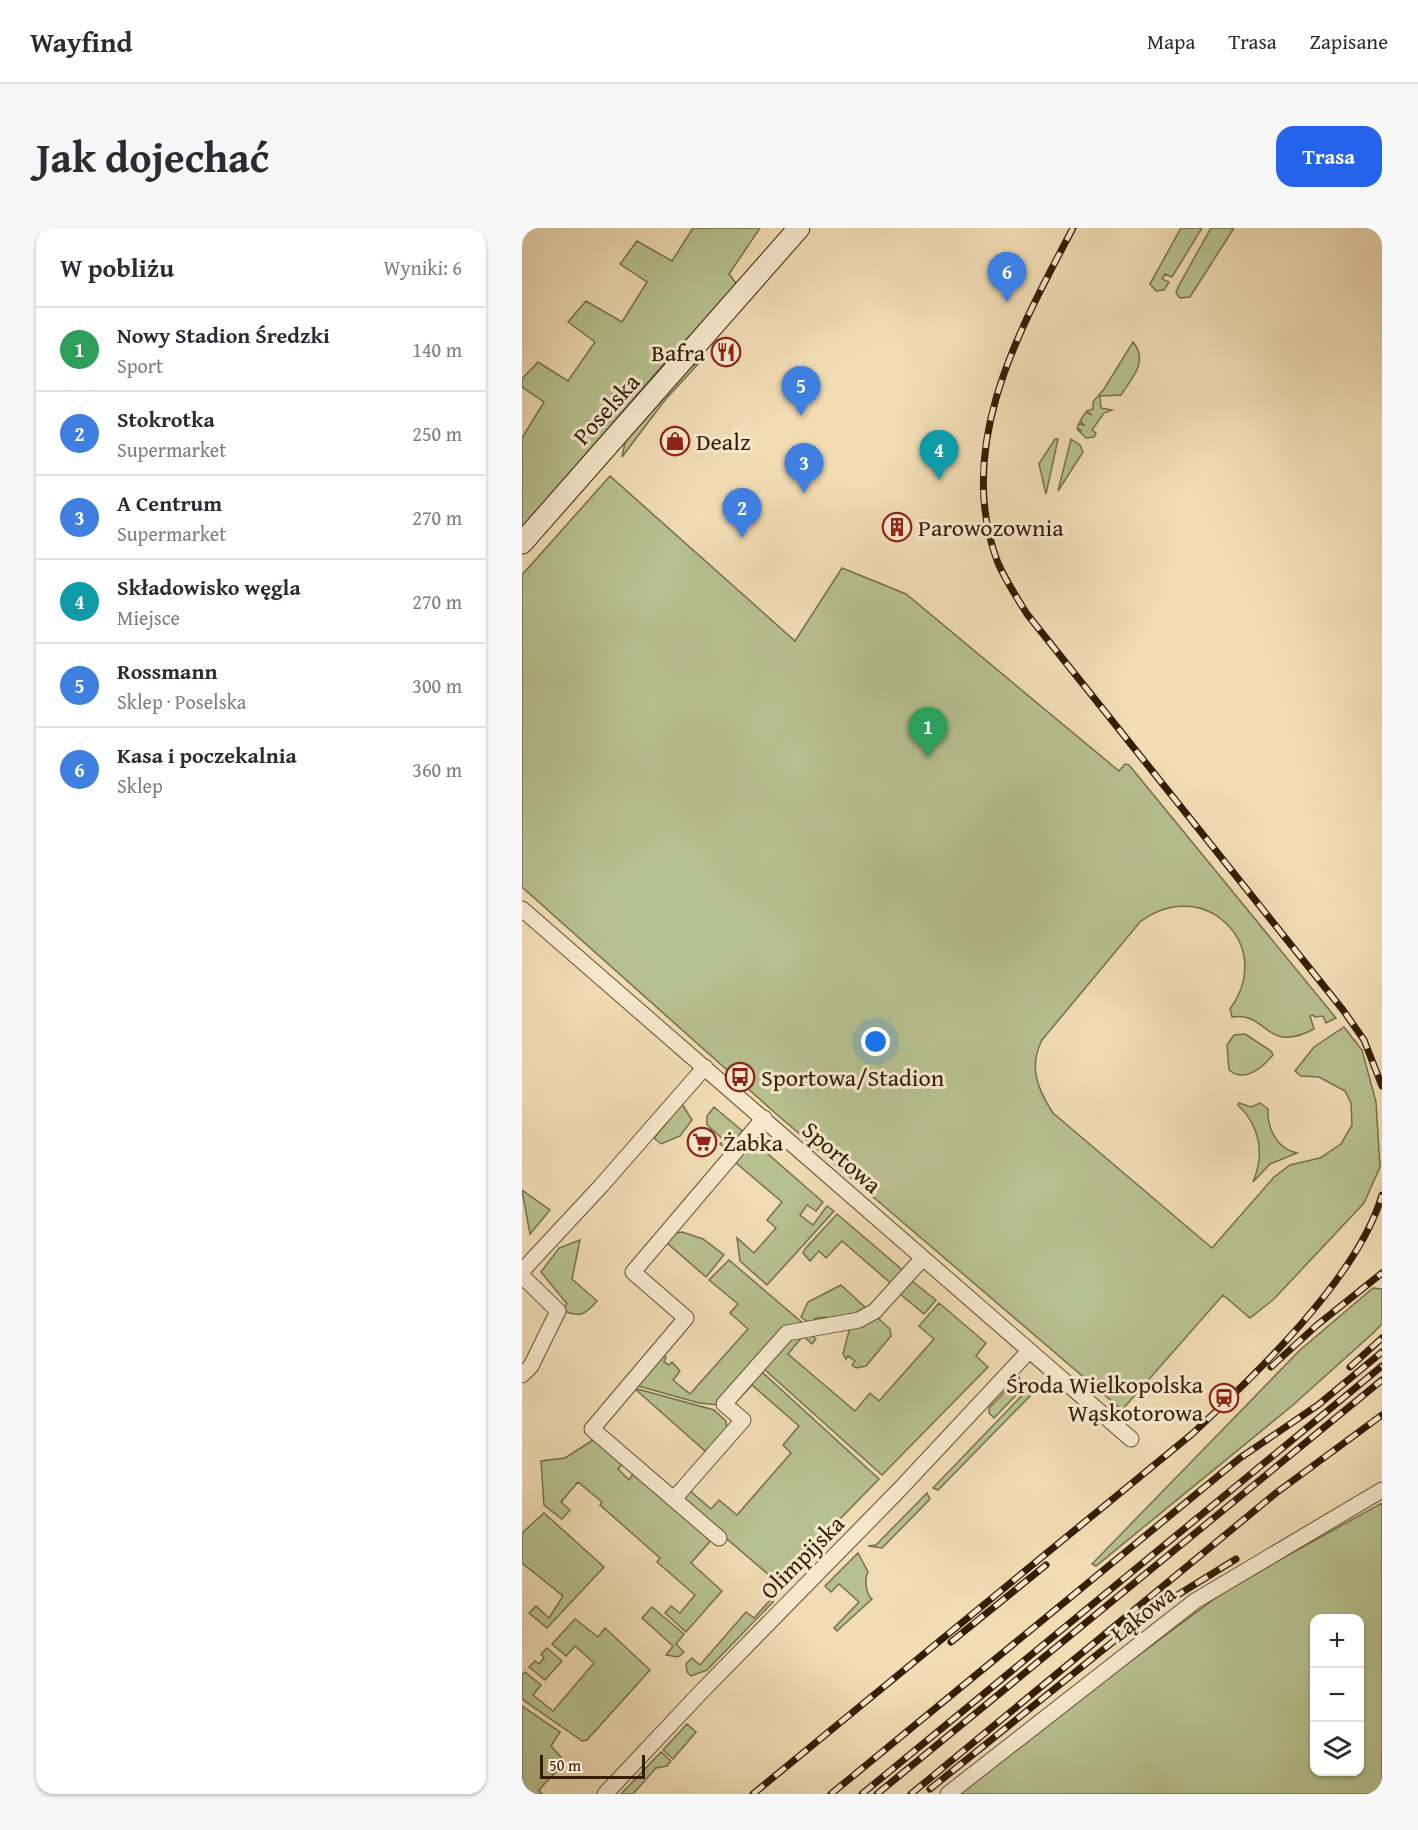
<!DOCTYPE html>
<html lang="pl">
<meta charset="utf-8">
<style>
:root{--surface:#fff;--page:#f7f7f7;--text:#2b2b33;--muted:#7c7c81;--line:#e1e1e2;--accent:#2563eb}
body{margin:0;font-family:"Gentium Book Plus",serif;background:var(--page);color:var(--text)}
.controls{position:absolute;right:18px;bottom:18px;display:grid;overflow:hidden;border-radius:12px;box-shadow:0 2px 4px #0004}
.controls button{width:54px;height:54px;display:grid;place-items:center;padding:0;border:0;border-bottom:2px solid var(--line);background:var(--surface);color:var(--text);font:30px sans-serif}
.scale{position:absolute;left:18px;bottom:15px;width:105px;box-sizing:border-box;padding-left:6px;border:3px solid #351d07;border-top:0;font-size:16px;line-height:21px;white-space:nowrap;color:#351d07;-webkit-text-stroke:4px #f6e8ce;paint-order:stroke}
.you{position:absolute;left:354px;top:814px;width:21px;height:21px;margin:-15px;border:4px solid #fff;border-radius:50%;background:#1a73e8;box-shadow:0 0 0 9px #1a73e833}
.badge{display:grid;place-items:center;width:39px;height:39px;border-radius:50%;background:var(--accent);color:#fff;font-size:20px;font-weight:700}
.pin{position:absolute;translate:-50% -50px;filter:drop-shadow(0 2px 3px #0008)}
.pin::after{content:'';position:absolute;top:32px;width:21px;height:18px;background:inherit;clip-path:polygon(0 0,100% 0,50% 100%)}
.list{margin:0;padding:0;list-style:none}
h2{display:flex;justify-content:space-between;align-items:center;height:78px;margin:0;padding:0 24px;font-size:26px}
h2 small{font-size:20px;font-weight:400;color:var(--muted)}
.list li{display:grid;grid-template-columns:39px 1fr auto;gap:18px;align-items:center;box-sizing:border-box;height:84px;padding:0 24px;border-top:2px solid var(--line)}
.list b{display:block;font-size:22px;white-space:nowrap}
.list p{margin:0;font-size:20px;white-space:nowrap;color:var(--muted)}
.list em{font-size:20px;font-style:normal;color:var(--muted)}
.icon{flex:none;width:33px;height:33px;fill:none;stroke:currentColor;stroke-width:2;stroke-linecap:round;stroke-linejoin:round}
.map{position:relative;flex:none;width:860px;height:1566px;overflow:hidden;border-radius:18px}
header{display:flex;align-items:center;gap:36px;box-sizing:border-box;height:84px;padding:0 30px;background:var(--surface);border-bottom:2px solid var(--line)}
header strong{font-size:28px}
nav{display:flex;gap:33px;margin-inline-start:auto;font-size:21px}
.intro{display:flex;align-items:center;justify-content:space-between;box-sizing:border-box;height:144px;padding:0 36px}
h1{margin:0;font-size:42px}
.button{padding:15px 27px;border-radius:18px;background:var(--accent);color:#fff;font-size:21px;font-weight:700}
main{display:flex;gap:36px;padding:0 36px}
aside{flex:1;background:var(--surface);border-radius:18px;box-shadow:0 2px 4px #0004}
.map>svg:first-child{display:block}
.green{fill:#b7c18f;stroke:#766f4b;stroke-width:1.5;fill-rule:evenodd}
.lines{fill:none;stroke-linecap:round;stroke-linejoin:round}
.street-casing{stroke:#644d32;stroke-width:17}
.secondary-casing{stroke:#351d07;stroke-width:23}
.street{stroke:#f6e8ce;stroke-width:15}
.secondary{stroke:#f6e8ce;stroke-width:21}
.rail-casing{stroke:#351d07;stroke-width:7}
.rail{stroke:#f6e8ce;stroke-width:4.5;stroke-dasharray:14;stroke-linecap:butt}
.labels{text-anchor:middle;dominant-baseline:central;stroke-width:6;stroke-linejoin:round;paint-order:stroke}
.poi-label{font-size:24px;fill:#351d07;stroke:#f6e8ce;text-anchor:start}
.street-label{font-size:24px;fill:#351d07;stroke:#f6e8ce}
</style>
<header>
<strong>Wayfind</strong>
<nav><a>Mapa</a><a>Trasa</a><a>Zapisane</a></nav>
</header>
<div class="intro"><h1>Jak dojechać</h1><a class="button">Trasa</a></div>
<main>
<aside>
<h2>W pobliżu<small>Wyniki: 6</small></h2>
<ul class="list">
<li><span class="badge" style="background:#2e9e5b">1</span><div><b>Nowy Stadion Średzki</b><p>Sport</p></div><em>140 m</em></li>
<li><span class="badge" style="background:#3f7fe0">2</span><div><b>Stokrotka</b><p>Supermarket</p></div><em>250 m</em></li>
<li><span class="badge" style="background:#3f7fe0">3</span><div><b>A Centrum</b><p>Supermarket</p></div><em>270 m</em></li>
<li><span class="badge" style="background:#0f9aa8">4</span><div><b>Składowisko węgla</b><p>Miejsce</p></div><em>270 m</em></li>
<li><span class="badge" style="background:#3f7fe0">5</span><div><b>Rossmann</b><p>Sklep · Poselska</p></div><em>300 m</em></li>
<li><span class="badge" style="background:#3f7fe0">6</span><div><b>Kasa i poczekalnia</b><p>Sklep</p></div><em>360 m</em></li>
</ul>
</aside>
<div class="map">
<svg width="860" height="1566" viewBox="0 0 860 1566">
<rect width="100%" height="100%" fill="#f1dcb4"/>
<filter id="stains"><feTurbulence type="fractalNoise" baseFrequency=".00333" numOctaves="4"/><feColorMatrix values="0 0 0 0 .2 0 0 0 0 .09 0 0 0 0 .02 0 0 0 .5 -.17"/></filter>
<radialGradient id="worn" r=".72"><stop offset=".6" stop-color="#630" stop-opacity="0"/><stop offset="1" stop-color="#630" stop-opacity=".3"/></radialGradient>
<path class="green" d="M 171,0 L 238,0 L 207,46 L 216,58 L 181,97 L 159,116 L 47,246 L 8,295 L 0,300 L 0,210 L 22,174 L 0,159 L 0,151 L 16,134 L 46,153 L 73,114 L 46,94 L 64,73 L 100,94 L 125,54 L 98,36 L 115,13 L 150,33 Z
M 659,0 L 680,0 L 650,49 L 643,46 L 640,51 L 647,54 L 642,62 L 634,63 L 628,56 Z
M 689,0 L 712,0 L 668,69 L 658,70 L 654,65 L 656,59 Z
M 611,114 C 627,133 610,150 599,167 L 578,168 L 579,180 L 590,182 L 582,185 L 570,202 L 574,205 L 572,209 L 564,210 L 555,201 L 560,203 L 555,200 L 557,195 L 563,198 L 558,193 L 564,184 L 570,187 L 565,183 L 571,181 L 571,174 L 582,161 Z
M 177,135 L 143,172 L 100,229 L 103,214 L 169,138 Z
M 533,211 L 536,211 L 524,266 L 517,236 Z
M 549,211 L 558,217 L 561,224 L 536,263 Z
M 88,248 L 273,413 L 320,340 L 384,366 L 597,543 L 603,536 L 607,537 L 814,790 L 804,795 L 801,788 L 793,789 L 791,787 L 788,788 L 792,801 C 743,827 746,783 710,789 L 708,781 C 755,717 681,646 618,694 L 520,812 C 506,839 516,862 531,885 L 690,1020 L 752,949 L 768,937 L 798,930 L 819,916 L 830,897 L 829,875 L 823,863 L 797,849 L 779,848 L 773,843 L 792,819 L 822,799 L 840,822 L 854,874 L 858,939 L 842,975 L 752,1071 L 728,1090 L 701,1067 L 600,1182 L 252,884 L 0,659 L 0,347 Z
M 723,806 L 749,823 L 751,827 C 740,840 723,855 707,842 L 705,817 L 712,807 Z
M 717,875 L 729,879 L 738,875 L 746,881 C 745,900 755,921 775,925 L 748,936 L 731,954 C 743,926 738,898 716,877 Z
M 160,876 L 170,892 L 158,908 L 139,916 L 132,910 Z
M 192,879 L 224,906 L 208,925 L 198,916 L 202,912 L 185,897 L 185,888 Z
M 230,912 L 301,974 L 294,983 L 285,977 L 278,987 L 291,997 L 305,978 L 312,983 L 245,1057 L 218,1033 L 215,1010 L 232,1025 L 254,1000 L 245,992 L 260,974 L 213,934 Z
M 0,962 L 28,982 L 8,1006 Z
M 315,986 L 384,1045 L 372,1058 L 320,1013 L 304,1030 L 297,1023 L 288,1033 L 281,1025 L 283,1021 Z
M 160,1004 L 181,1011 L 202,1027 L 184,1049 L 145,1015 L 144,1013 L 150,1006 Z
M 58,1012 L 50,1051 L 75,1073 C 63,1087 58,1090 40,1082 L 45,1076 L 19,1044 L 37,1020 Z
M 207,1032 L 283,1097 L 197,1177 L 177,1175 L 113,1157 L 140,1126 L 144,1129 L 142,1134 L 147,1137 L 150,1134 L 158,1143 L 151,1152 L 168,1166 L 226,1101 L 208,1085 L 216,1076 L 187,1052 Z
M 390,1053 L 414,1072 L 402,1086 L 377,1065 Z
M 319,1057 L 347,1083 L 312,1093 L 304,1089 L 294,1090 L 289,1096 L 279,1089 L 286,1074 Z
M 851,1060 L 860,1061 L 860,1096 L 850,1106 L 771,1177 L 574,1338 L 570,1336 L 778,1122 Z
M 417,1075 L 464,1115 L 454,1128 L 466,1139 L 360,1247 L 242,1141 L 265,1112 L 287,1105 L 294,1111 L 290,1116 L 281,1108 L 266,1126 L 333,1183 L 348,1165 L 357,1173 L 412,1111 L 397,1098 Z
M 355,1089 L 368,1101 L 369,1108 L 344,1138 L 334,1140 L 330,1137 L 333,1133 L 326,1128 L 324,1131 L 321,1126 L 328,1099 Z
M 240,1144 L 357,1251 L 278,1332 L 269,1353 L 262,1360 L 163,1275 L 162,1266 L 167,1262 L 189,1281 L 197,1272 L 215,1287 L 269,1225 L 261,1217 L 277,1198 L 230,1157 L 209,1179 Z
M 497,1149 L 500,1161 L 472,1190 L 467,1185 L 467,1180 Z
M 509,1158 L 510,1166 L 416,1262 L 411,1260 Z
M 112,1160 L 192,1182 L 204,1193 L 205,1204 L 183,1223 Z
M 71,1212 L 102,1234 L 96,1241 L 107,1252 L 113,1243 L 191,1310 L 169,1335 L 200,1363 L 164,1404 L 143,1385 L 149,1378 L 158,1385 L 173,1367 L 135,1334 L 138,1330 L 78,1277 L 80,1274 L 56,1254 L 39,1274 L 48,1282 L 40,1291 L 22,1277 L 19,1233 L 43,1230 Z
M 405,1265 L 408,1271 L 360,1320 L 346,1318 L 354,1317 Z
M 860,1275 L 860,1566 L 430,1566 L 707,1360 ZM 792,1390 L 838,1390 L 838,1544 L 792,1544 Z
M 22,1285 L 82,1339 L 25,1400 L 7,1385 L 14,1378 L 27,1390 L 41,1368 L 0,1335 L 0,1305 Z
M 336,1325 L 346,1344 C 342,1351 344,1366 350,1371 L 315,1403 L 312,1400 L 337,1374 L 317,1356 L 309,1364 L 303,1358 Z
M 250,1370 L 251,1374 L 185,1442 L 169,1448 L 165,1444 L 164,1436 L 170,1430 L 178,1437 L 224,1384 L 232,1390 Z
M 130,1379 L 162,1406 L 154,1416 L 162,1424 L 156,1429 L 144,1427 L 151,1418 L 120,1390 Z
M 53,1391 L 76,1409 L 83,1400 L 128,1442 L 65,1512 L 60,1513 L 0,1471 L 0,1447 L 3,1444 L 19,1457 L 11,1467 L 31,1483 L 72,1435 L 53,1418 L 44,1428 L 30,1416 Z
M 25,1420 L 40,1433 L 23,1452 L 7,1439 L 13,1433 L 17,1436 L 22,1430 L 19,1426 Z
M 0,1478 L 38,1504 L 29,1518 L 43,1534 L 17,1562 L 20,1566 L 0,1566 Z
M 165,1496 L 174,1504 L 151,1531 L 141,1522 Z
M 139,1524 L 149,1533 L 145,1538 L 134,1540 L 111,1566 L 99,1566 Z"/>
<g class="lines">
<g class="street-casing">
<path id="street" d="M 0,681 L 609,1211
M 0,1043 L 79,958 L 183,839
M 0,1048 L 36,1083 L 9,1138 L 0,1147
M 152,1271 L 221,1192 L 202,1176 L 265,1105 L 337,1092 L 353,1083 L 401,1030
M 197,1310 L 70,1201 L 164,1090 L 111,1044 L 242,890
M 83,1566 L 180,1463 L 378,1261 L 507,1123
M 426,1566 L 673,1373 L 860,1262"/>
</g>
<g class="secondary-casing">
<path id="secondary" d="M 0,315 L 277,0"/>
</g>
<use href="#street" class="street"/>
<use href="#secondary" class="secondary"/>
<g class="rail-casing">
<path id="rail" d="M 551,0 C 498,101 431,218 476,335 C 484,353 495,370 505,386 L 821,782 L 842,812 L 860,858
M 749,1139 L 794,1098 L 860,1045
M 828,1139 L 860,1110
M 429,1414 L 524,1337
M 408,1561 L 628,1384 L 714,1331
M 231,1566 L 670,1206 C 733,1147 836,1050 860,967
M 309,1566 L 718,1230 L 796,1177 L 860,1124
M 340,1566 L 860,1138
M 355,1566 L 860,1152
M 389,1566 L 754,1265 L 860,1187"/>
</g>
<use href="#rail" class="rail"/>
</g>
<defs>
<g id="restaurant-ring" transform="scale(1.5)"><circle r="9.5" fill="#f6e8ce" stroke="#8f2418" stroke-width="1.5"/><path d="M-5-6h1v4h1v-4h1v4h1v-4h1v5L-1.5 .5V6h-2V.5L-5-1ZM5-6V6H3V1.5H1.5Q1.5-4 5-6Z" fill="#8f2418"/></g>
<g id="shop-ring" transform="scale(1.5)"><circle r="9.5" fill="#f6e8ce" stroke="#8f2418" stroke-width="1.5"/><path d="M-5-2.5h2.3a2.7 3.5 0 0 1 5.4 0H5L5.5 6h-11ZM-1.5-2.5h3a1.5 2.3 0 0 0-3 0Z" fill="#8f2418"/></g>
<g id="building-ring" transform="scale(1.5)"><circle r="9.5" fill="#f6e8ce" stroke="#8f2418" stroke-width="1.5"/><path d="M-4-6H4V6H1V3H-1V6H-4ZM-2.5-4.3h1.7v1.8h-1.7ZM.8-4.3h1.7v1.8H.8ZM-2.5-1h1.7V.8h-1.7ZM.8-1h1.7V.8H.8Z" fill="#8f2418"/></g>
<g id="bus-ring" transform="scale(1.5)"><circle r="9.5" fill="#f6e8ce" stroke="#8f2418" stroke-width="1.5"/><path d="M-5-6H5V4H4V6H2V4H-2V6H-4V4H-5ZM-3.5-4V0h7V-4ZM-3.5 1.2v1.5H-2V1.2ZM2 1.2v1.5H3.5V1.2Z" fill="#8f2418"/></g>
<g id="supermarket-ring" transform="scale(1.5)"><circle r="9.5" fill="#f6e8ce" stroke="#8f2418" stroke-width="1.5"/><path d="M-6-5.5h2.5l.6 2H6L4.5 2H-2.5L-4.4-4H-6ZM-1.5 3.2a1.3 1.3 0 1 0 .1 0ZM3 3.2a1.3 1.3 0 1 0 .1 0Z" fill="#8f2418"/></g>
<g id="station-ring" transform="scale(1.5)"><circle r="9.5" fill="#f6e8ce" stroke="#8f2418" stroke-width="1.5"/><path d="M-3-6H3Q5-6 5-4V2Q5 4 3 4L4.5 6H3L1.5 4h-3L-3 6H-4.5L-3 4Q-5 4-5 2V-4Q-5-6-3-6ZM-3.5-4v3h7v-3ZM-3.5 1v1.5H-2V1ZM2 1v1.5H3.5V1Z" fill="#8f2418"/></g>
</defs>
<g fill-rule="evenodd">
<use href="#restaurant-ring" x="204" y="124"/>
<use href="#shop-ring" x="153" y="213"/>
<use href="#building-ring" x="375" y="299"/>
<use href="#bus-ring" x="218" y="849"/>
<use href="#supermarket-ring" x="180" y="914"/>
<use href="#station-ring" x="702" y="1170"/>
</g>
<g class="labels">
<g class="poi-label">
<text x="183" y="124" text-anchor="end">Bafra</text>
<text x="174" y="213">Dealz</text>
<text x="396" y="299">Parowozownia</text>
<text x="239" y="849">Sportowa/Stadion</text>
<text x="201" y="914">Żabka</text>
<text x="681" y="1156" text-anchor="end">Środa Wielkopolska<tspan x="681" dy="28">Wąskotorowa</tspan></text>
</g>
<g class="street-label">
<text transform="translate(84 181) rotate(-48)">Poselska</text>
<text transform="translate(320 929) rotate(41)">Sportowa</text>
<text transform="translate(280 1329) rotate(-45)">Olimpijska</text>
<text transform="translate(621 1385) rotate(-38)">Łąkowa</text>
</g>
</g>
<rect width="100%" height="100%" filter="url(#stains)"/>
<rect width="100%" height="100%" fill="url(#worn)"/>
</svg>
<div class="controls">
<button>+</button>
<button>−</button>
<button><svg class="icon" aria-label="layers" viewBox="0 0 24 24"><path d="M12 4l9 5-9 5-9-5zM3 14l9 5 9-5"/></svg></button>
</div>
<div class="scale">50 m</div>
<div class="you"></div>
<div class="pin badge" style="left:406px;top:529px;background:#2e9e5b">1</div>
<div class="pin badge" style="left:220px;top:310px;background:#3f7fe0">2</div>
<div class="pin badge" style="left:282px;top:265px;background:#3f7fe0">3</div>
<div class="pin badge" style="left:417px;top:252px;background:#0f9aa8">4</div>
<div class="pin badge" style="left:279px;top:188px;background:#3f7fe0">5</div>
<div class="pin badge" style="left:485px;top:74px;background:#3f7fe0">6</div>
</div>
</main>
